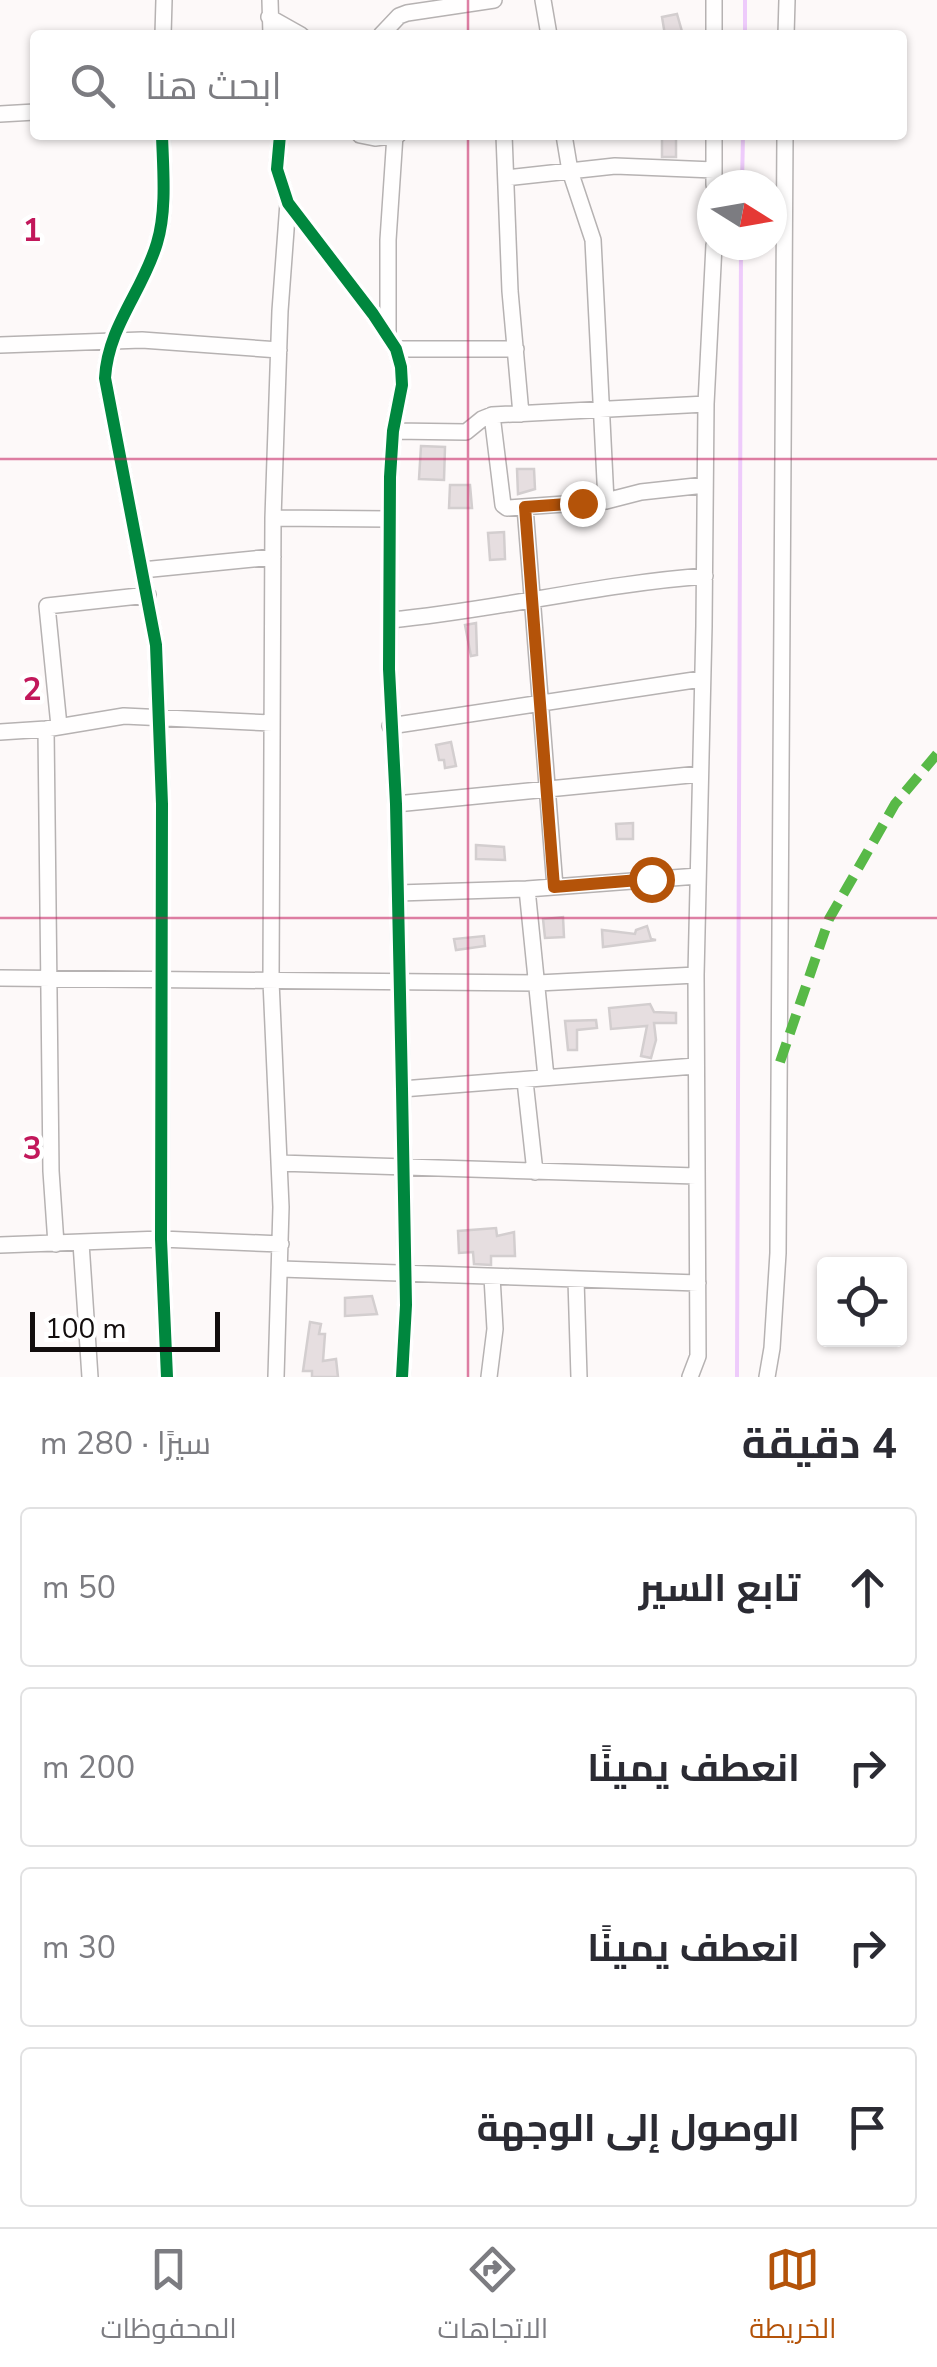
<!DOCTYPE html>
<html lang="ar">
<meta charset="utf-8">
<style>
:root{--surface:#fff;--page:#f2f2f3;--text:#2b2b33;--muted:#7c7c81;--line:#e1e1e2;--accent:#b45309}
body{margin:0;font-family:"Nunito Sans",Cairo,sans-serif;background:var(--page);color:var(--text);direction:rtl}
.controls{position:absolute;right:30px;bottom:30px;display:grid;overflow:hidden;border-radius:10px;box-shadow:0 2px 8px #0004}
.controls button{width:90px;height:90px;display:grid;place-items:center;padding:0;border:0;border-bottom:2px solid var(--line);background:var(--surface);color:var(--text);font:50px sans-serif}
.compass{position:absolute;left:697px;top:170px;width:90px;height:90px;border-radius:50%;background:var(--surface);box-shadow:0 2px 8px #0004;rotate:101deg}
.scale{position:absolute;left:30px;bottom:25px;width:190px;box-sizing:border-box;padding-left:10px;border:5px solid #120d0d;border-top:0;font-size:28px;line-height:35px;white-space:nowrap;color:#120d0d;-webkit-text-stroke:8px #fff;paint-order:stroke}
.stop{position:absolute;width:30px;height:30px;margin:-22px;border:8px solid #b45309;border-radius:50%;background:#fff}
.stop.end{background:#b45309;border-color:#fff;box-shadow:0 2px 10px #0008}
.list{margin:0;padding:0;list-style:none}
h2{display:flex;justify-content:space-between;align-items:center;height:130px;margin:0;padding:0 40px;font-size:42px}
h2 small{font-size:32px;font-weight:400;color:var(--muted)}
.list li{display:grid;grid-template-columns:65px 1fr auto;gap:30px;align-items:center;box-sizing:border-box;height:160px;margin:0 20px 20px;padding:0 20px;border:2px solid var(--line);border-radius:10px}
.list b{display:block;font-size:38px;white-space:nowrap}
.list em{font-size:32px;font-style:normal;color:var(--muted)}
.icon{flex:none;width:55px;height:55px;fill:none;stroke:currentColor;stroke-width:2;stroke-linecap:round;stroke-linejoin:round}
.map{position:relative;flex:none;width:937px;height:1377px;overflow:hidden;direction:ltr}
.search{position:absolute;background:var(--surface);box-shadow:0 2px 8px #0004;left:30px;right:30px;top:30px;height:110px;display:flex;align-items:center;gap:25px;box-sizing:border-box;padding:0 35px;border-radius:10px;color:var(--muted);font-size:38px}
.sheet{height:850px;background:var(--surface)}
nav{display:flex;justify-content:space-around;align-items:center;box-sizing:border-box;height:140px;border-top:2px solid var(--line);background:var(--surface);font-size:28px;color:var(--muted)}
nav a{display:grid;justify-items:center;gap:5px}
nav .on{color:var(--accent)}
.map>svg:first-child{display:block}
.lines{fill:none;stroke-linecap:round;stroke-linejoin:round}
.stream{stroke:#eecbfb;stroke-width:4}
.building{fill:#e6dee0;stroke:#d3cecf;stroke-width:2.5}
.street-casing{stroke:#b6b2b2;stroke-width:18}
.street{stroke:#fffefe;stroke-width:15}
.quiet{stroke:#58b947;stroke-width:10;stroke-dasharray:20 10;stroke-linecap:butt}
.cycleway-casing{stroke:#fff;stroke-width:19}
.cycleway{stroke:#00873e;stroke-width:12}
.route{stroke:#b45309;stroke-width:12}
.grid{fill:none;stroke:#c2185b;stroke-width:2.5;stroke-opacity:0.55}
.grid-label{font-size:32px;text-anchor:middle;font-weight:bold;fill:#c2185b;stroke:#fff;stroke-width:9;stroke-linejoin:round;paint-order:stroke}
</style>
<div class="map">
<svg width="937" height="1377" viewBox="0 0 937 1377">
<rect width="100%" height="100%" fill="#fdf9f9"/>
<g class="lines">
<path class="stream" d="M 745,35 L 745,0
M 742,185 L 743,135
M 737,1377 L 741,245"/>
</g>
<path class="building" d="M 677,14 L 683,35 L 665,35 L 662,17 Z
M 662,135 L 676,135 L 676,157 L 662,157 Z
M 421,446 L 445,447 L 444,480 L 419,479 Z
M 517,469 L 534,469 L 535,489 L 518,494 Z
M 450,485 L 470,485 L 472,508 L 449,508 Z
M 504,532 L 505,559 L 490,560 L 488,533 Z
M 476,623 L 477,655 L 471,656 L 465,625 Z
M 451,742 L 456,766 L 445,768 L 444,760 L 439,760 L 436,745 Z
M 633,823 L 633,839 L 617,839 L 616,824 Z
M 476,845 L 504,847 L 505,860 L 476,859 Z
M 563,917 L 564,937 L 545,938 L 543,919 Z
M 647,926 L 651,939 L 656,940 L 603,947 L 602,930 L 635,934 L 636,930 Z
M 484,936 L 485,946 L 456,950 L 454,939 Z
M 650,1004 L 654,1012 L 676,1013 L 676,1023 L 654,1023 L 656,1040 L 651,1058 L 641,1056 L 647,1026 L 611,1029 L 609,1008 Z
M 596,1020 L 597,1028 L 577,1030 L 577,1050 L 568,1050 L 565,1021 Z
M 496,1228 L 497,1236 L 514,1232 L 515,1256 L 491,1256 L 491,1265 L 474,1264 L 473,1252 L 459,1253 L 458,1231 Z
M 372,1296 L 377,1314 L 345,1316 L 345,1298 Z
M 310,1322 L 321,1324 L 319,1334 L 325,1334 L 323,1361 L 336,1359 L 338,1377 L 312,1377 L 312,1371 L 303,1371 Z"/>
<g class="lines">
<g class="street-casing">
<path id="street" d="M 270,0 L 271,35
M 543,0 L 549,35
M 269,17 L 301,35
M 163,35 L 164,0
M 381,35 L 399,16 L 407,13 L 494,0
M 714,35 L 714,0
M 786,35 L 787,0
M 0,114 L 35,112
M 162,135 C 163,169 167,210 157,243 C 143,291 108,326 105,378 L 156,645 L 162,804 L 161,1239 L 167,1377
M 280,135 L 277,169 L 288,203 L 373,314 L 396,349 L 401,367 L 402,385 L 393,431 L 390,477 L 389,669 L 396,804 L 402,1089 L 406,1305 L 402,1377
M 360,135 L 375,138 L 398,135
M 504,135 L 510,291 L 521,414
M 564,135 L 570,171 L 593,240 L 606,501
M 714,135 L 714,185
M 506,178 L 615,166 L 714,170
M 388,336 L 388,240 L 395,135
M 0,345 L 142,340 L 279,350
M 396,349 L 516,349
M 492,415 L 503,505 L 507,508 L 606,501 L 641,492 L 705,485
M 393,431 L 466,432 L 482,419 L 492,415 L 706,404
M 525,507 L 555,887
M 273,518 L 389,519
M 142,570 L 273,557
M 391,620 C 496,610 599,584 705,576
M 59,726 L 47,606 L 148,595
M 390,726 L 701,679
M 46,729 L 51,1171 L 56,1244
M 0,732 L 46,729 L 124,716 L 272,723
M 396,804 L 700,774
M 527,889 L 546,1077
M 398,893 L 527,889 L 698,876
M 0,978 L 538,983 L 696,975
M 525,1081 L 535,1172
M 402,1089 L 695,1066
M 279,1163 L 696,1176
M 81,1243 L 90,1377
M 0,1245 L 161,1239 L 281,1244
M 281,1269 L 698,1283
M 576,1280 L 579,1377
M 276,1377 L 281,1207 L 271,981 L 273,518 L 280,311 L 288,203
M 489,1377 L 495,1329 L 492,1277
M 690,1377 L 698,1356 L 696,975 L 704,626 L 706,404 L 714,245
M 767,1377 L 772,1348 L 778,1253 L 785,135"/>
</g>
<use href="#street" class="street"/>
<path class="quiet" d="M 780,1062 L 829,919 L 895,804 L 937,754"/>
<g class="cycleway-casing">
<path id="cycleway" d="M 162,135 C 163,169 167,210 157,243 C 143,291 108,326 105,378 L 156,645 L 162,804 L 161,1239 L 167,1377
M 280,135 L 277,169 L 288,203 L 373,314 L 396,349 L 401,367 L 402,385 L 393,431 L 390,477 L 389,669 L 396,804 L 402,1089 L 406,1305 L 402,1377"/>
</g>
<use href="#cycleway" class="cycleway"/>
</g>
<g class="lines">
<path class="route" d="M 582,503 L 525,507 L 554,887 L 651,879"/>
</g>
<path class="grid" d="M 468,0 L 468,35M 468,135 L 468,1377M 0,459 L 937,459M 0,918 L 937,918"/>
<g class="grid-label">
<text x="32" y="241">1</text>
<text x="32" y="700">2</text>
<text x="32" y="1159">3</text>
</g>
</svg>
<div class="controls">
<button><svg class="icon" aria-label="locate" viewBox="0 0 24 24"><circle cx="12" cy="12" r="6"/><path d="M12 2v4M12 18v4M2 12h4M18 12h4"/></svg></button>
</div>
<svg class="compass" viewBox="-18 -18 36 36"><path d="M0-13l5 13h-10z" fill="#e53935"/><path d="M0 13l5-13h-10z" fill="#7c7c81"/></svg>
<div class="scale">100 m</div>
<div class="stop" style="left:651px;top:879px"></div>
<div class="stop end" style="left:582px;top:503px"></div>
<div class="search"><svg class="icon" aria-label="search" viewBox="0 0 24 24"><circle cx="10" cy="10" r="6"/><path d="M15 15l6 6"/></svg>ابحث هنا</div>
</div>
<section class="sheet">
<h2>4 دقيقة<small>سيرًا · 280 m</small></h2>
<ul class="list">
<li><svg class="icon" aria-label="ahead" viewBox="0 0 24 24"><path d="M12 20V5M6 11l6-6 6 6"/></svg><div><b>تابع السير</b></div><em>50 m</em></li>
<li><svg class="icon" aria-label="right" viewBox="0 0 24 24"><path d="M7 20v-9h11M14 6l5 5-5 5"/></svg><div><b>انعطف يمينًا</b></div><em>200 m</em></li>
<li><svg class="icon" aria-label="right" viewBox="0 0 24 24"><path d="M7 20v-9h11M14 6l5 5-5 5"/></svg><div><b>انعطف يمينًا</b></div><em>30 m</em></li>
<li><svg class="icon" aria-label="arrive" viewBox="0 0 24 24"><path d="M6 21V4h12l-3 4 3 4H6"/></svg><div><b>الوصول إلى الوجهة</b></div></li>
</ul>
</section>
<nav>
<a class="on"><svg class="icon" aria-label="map" viewBox="0 0 24 24"><path d="M3 6l6-2 6 2 6-2v14l-6 2-6-2-6 2zM9 4v14M15 6v14"/></svg>الخريطة</a>
<a><svg class="icon" aria-label="directions" viewBox="0 0 24 24"><path d="M12 3l9 9-9 9-9-9zM9 14v-3h6M13 9l2 2-2 2"/></svg>الاتجاهات</a>
<a><svg class="icon" aria-label="saved" viewBox="0 0 24 24"><path d="M7 4h10v16l-5-4-5 4z"/></svg>المحفوظات</a>
</nav>
